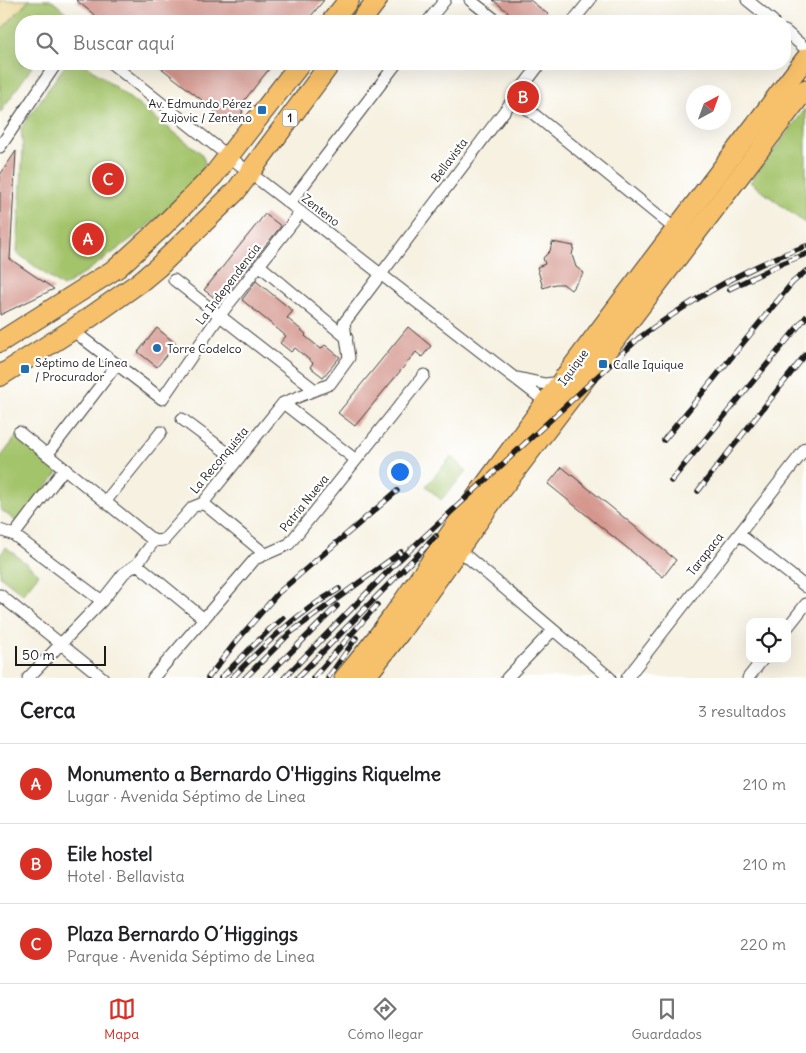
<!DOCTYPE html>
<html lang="es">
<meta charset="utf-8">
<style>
:root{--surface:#fff;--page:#f6f6f6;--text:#202124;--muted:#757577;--line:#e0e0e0;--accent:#d93025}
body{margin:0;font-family:Delius,sans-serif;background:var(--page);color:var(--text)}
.controls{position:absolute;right:15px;bottom:15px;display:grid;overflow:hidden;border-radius:10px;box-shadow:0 5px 20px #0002}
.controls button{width:45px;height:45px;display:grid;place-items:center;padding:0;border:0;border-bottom:1px solid var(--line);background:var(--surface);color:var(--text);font:25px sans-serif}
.compass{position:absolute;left:686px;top:85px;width:45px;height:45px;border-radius:50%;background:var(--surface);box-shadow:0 5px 20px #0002;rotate:41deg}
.scale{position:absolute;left:15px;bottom:12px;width:91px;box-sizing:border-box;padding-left:5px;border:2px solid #1c1c1c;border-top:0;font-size:14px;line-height:18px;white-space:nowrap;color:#1c1c1c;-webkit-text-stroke:4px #fff;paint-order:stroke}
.you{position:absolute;left:399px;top:471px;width:18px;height:18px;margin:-12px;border:4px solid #fff;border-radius:50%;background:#1a73e8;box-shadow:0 0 0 8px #1a73e833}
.badge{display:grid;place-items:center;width:32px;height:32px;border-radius:50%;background:var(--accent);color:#fff;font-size:16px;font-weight:700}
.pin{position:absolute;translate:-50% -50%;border:2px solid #fff;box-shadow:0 1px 5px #0006}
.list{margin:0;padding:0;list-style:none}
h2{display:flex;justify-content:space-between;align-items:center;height:65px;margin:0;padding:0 20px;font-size:21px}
h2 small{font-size:16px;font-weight:400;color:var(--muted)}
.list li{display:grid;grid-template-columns:32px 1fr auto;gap:15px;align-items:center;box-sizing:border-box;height:80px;padding:0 20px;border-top:1px solid var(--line)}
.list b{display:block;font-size:19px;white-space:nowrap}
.list p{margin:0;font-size:16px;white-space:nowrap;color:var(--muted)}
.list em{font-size:16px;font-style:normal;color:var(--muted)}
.icon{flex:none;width:28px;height:28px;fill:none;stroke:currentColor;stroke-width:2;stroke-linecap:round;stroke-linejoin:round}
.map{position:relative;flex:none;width:806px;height:678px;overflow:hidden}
.search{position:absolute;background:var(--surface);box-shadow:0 5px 20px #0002;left:15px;right:15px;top:15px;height:55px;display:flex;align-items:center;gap:12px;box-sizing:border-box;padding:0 18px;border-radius:20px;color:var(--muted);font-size:19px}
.sheet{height:305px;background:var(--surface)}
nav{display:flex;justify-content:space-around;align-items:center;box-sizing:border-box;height:70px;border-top:1px solid var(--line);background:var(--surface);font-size:14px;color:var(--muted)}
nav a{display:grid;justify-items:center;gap:2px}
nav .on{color:var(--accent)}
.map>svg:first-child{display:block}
.green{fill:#a4c46c;stroke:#607044}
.sand{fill:#eeda9e;stroke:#857b5d}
.building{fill:#d4968d}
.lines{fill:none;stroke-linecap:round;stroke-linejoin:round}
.minor-casing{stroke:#3d3c3a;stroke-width:13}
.primary-casing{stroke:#3d3c3a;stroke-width:21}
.trunk-casing{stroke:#3d3c3a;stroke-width:22}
.minor{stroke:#fff;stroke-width:11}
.primary{stroke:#f7c06b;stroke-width:19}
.trunk{stroke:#f7c06b;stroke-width:20}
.rail-casing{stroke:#1c1c1c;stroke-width:5.5}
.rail{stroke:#fff;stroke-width:4;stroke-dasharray:11;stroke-linecap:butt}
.poi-dot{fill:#1f6fb2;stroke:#fff;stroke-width:2}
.labels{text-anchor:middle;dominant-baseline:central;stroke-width:4.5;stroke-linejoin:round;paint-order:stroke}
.shield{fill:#fff;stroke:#606060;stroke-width:1}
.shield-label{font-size:11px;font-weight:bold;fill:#1c1c1c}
.poi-label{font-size:12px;fill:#1c1c1c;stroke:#fff;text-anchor:start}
.street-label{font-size:12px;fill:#1c1c1c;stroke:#fff}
</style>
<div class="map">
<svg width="806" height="678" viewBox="0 0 806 678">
<rect width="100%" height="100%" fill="#fff"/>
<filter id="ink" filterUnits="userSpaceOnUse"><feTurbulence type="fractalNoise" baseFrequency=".02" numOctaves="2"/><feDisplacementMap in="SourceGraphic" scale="10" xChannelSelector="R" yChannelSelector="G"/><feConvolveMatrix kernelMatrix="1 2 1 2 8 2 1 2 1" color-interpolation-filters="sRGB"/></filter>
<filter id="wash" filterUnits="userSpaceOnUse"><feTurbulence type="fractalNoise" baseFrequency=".0096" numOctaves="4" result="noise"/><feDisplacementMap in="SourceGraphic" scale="20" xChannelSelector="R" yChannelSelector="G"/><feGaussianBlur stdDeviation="1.12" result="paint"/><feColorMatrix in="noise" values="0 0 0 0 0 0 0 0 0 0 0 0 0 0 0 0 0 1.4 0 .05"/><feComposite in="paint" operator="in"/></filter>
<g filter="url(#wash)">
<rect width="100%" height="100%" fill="#f6f1e1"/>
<path class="green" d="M 29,0 L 51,0 L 68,14 L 63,21 L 21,21 L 21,64 L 34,64 L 0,113 L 0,31 Z
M 66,64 L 85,64 L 201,153 L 205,162 C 195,197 96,266 63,287 L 17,253 L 23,150 L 21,128 Z
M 806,108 L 806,224 L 750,182 Z
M 17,436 L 60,470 L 18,523 L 0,509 L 0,458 Z
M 451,457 L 467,471 L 441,500 L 426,486 Z
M 6,547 L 39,574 L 23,594 L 0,576 L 0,555 Z"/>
<path class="sand" d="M 0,0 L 29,0 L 0,31 Z"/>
<g id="blocks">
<path class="building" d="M 76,0 L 324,0 L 307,21 L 102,21 Z
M 493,0 L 530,0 L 549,15 L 544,21 L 519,21 Z
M 156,64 L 273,64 L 243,102 L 242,114 L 239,120 L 228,123 L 218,116 L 212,108 Z
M 16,151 L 10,259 L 54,289 L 0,315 L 0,175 Z
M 265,214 L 281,226 L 220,302 L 204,290 Z
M 552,242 L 574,246 L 572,255 L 576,267 L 584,273 L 571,290 L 563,284 L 555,284 L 543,288 L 537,267 L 545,264 L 543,258 L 550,251 Z
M 256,281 L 293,311 L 287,318 L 306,334 L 305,336 L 321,349 L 325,345 L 340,357 L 323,377 L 310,367 L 313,363 L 295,348 L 291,352 L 280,343 L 286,336 L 242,300 Z
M 408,327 L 431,346 L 422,357 L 416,352 L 355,426 L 338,413 Z
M 157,328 L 176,344 L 157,367 L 138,352 Z
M 562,467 L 676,560 L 663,577 L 548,484 Z"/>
</g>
</g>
<g filter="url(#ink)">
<use href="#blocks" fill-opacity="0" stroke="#3d3c3a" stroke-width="1"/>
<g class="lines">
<g class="minor-casing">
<path id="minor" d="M 470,0 L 497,21
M 747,0 L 773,21
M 428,21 L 445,0
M 573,21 L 590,0
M 785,31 L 806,49
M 112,64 L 218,148 L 547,403
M 514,98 L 675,229
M 0,147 L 56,64
M 290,203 L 396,64
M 259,265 L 347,338
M 174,280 L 315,390
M 72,330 L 162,399 L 220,315 L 301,212
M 518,378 L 545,384 L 561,382
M 283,403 L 356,460
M 182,419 L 237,460
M 19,432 L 154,541
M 47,455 L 117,364
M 105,502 L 161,432
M 203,503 L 265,554
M 0,530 L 14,535 L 102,601
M 739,534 L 806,587
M 14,535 L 64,469
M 458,549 L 610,678
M 137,564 L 204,619
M 0,595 L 103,678
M 787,628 L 806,604
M 28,678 L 102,601 L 124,573 L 137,564 L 154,541 L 164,540 L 193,507 L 203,503 L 283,403 L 330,384 L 349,358 L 344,323 L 540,64
M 153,678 L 255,559 L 289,544 L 424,375
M 507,678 L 553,630
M 627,678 L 806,448
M 748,678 L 763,659"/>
</g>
<g class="primary-casing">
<path id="primary" d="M 344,678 C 389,626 425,568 465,512 C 576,359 691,208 806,58
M 365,678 L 400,633 L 495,498 L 806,89"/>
</g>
<g class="trunk-casing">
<path id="trunk" d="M 332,21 L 349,0
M 361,21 L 377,0
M 0,342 L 117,268 L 161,228 L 213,176 L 300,64
M 0,376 L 72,330 L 140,282 L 158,267 L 236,191 L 330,64"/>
</g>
<use href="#minor" class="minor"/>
<use href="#primary" class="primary"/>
<use href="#trunk" class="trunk"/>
<g class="rail-casing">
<path id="rail" d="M 729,289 L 783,263 L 806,254
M 664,440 L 792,283 L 806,271
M 671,481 L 806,317
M 698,491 L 806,354
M 208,678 L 235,643 L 278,593 L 397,491
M 221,678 L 270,629 L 283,618
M 232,678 C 266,643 296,614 339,589
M 245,678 L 290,633 L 401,552
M 265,678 L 337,606
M 284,678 L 398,561 L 639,338 C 690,301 746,267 806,246
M 297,678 L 436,536
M 313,678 L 377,605
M 328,678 L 356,638"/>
</g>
<use href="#rail" class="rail"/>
</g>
</g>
<g class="poi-dot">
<rect x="257" y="105" width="10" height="10" rx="2.5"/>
<circle cx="157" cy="348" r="5"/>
<rect x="598" y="359" width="10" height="10" rx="2.5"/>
<rect x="20" y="364" width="10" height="10" rx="2.5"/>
</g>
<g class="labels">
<rect class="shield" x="282.5" y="109.5" width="15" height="17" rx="4"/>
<g class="shield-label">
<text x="290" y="118">1</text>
</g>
<g class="poi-label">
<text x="252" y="103" text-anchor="end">Av. Edmundo Pérez<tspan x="252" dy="14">Zujovic / Zenteno</tspan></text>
<text x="167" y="348">Torre Codelco</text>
<text x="35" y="362">Séptimo de Línea<tspan x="35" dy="14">/ Procurador</tspan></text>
<text x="613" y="364">Calle Iquique</text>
</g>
<g class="street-label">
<text transform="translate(449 160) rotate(-53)">Bellavista</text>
<text transform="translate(321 210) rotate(38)">Zenteno</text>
<text transform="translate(228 284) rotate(-53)">La Independencia</text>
<text transform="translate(573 367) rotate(-54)">Iquique</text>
<text transform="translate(219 460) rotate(-50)">La Reconquista</text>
<text transform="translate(304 503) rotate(-51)">Patria Nueva</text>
<text transform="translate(705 554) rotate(-52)">Tarapaca</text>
</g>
</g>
</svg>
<div class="controls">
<button><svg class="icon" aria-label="locate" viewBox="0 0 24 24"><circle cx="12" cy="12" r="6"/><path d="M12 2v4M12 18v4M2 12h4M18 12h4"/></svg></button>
</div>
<svg class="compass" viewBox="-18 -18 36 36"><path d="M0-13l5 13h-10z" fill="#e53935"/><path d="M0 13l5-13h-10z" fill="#757577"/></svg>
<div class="scale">50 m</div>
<div class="you"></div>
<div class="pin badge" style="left:88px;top:239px">A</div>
<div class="pin badge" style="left:523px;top:97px">B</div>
<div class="pin badge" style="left:108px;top:179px">C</div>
<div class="search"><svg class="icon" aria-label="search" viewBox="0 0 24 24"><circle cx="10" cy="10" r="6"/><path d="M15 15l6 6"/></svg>Buscar aquí</div>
</div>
<section class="sheet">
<h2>Cerca<small>3 resultados</small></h2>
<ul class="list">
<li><span class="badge">A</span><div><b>Monumento a Bernardo O'Higgins Riquelme</b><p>Lugar · Avenida Séptimo de Linea</p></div><em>210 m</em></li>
<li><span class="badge">B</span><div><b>Eile hostel</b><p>Hotel · Bellavista</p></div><em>210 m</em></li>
<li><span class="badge">C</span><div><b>Plaza Bernardo O´Higgings</b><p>Parque · Avenida Séptimo de Linea</p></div><em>220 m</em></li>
</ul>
</section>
<nav>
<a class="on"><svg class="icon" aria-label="map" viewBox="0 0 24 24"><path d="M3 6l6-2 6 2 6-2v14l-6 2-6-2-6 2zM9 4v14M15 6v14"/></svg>Mapa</a>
<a><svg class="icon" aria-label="directions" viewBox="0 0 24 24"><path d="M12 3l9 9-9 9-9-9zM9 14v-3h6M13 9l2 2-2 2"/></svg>Cómo llegar</a>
<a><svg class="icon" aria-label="saved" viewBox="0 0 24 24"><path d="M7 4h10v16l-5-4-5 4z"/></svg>Guardados</a>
</nav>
